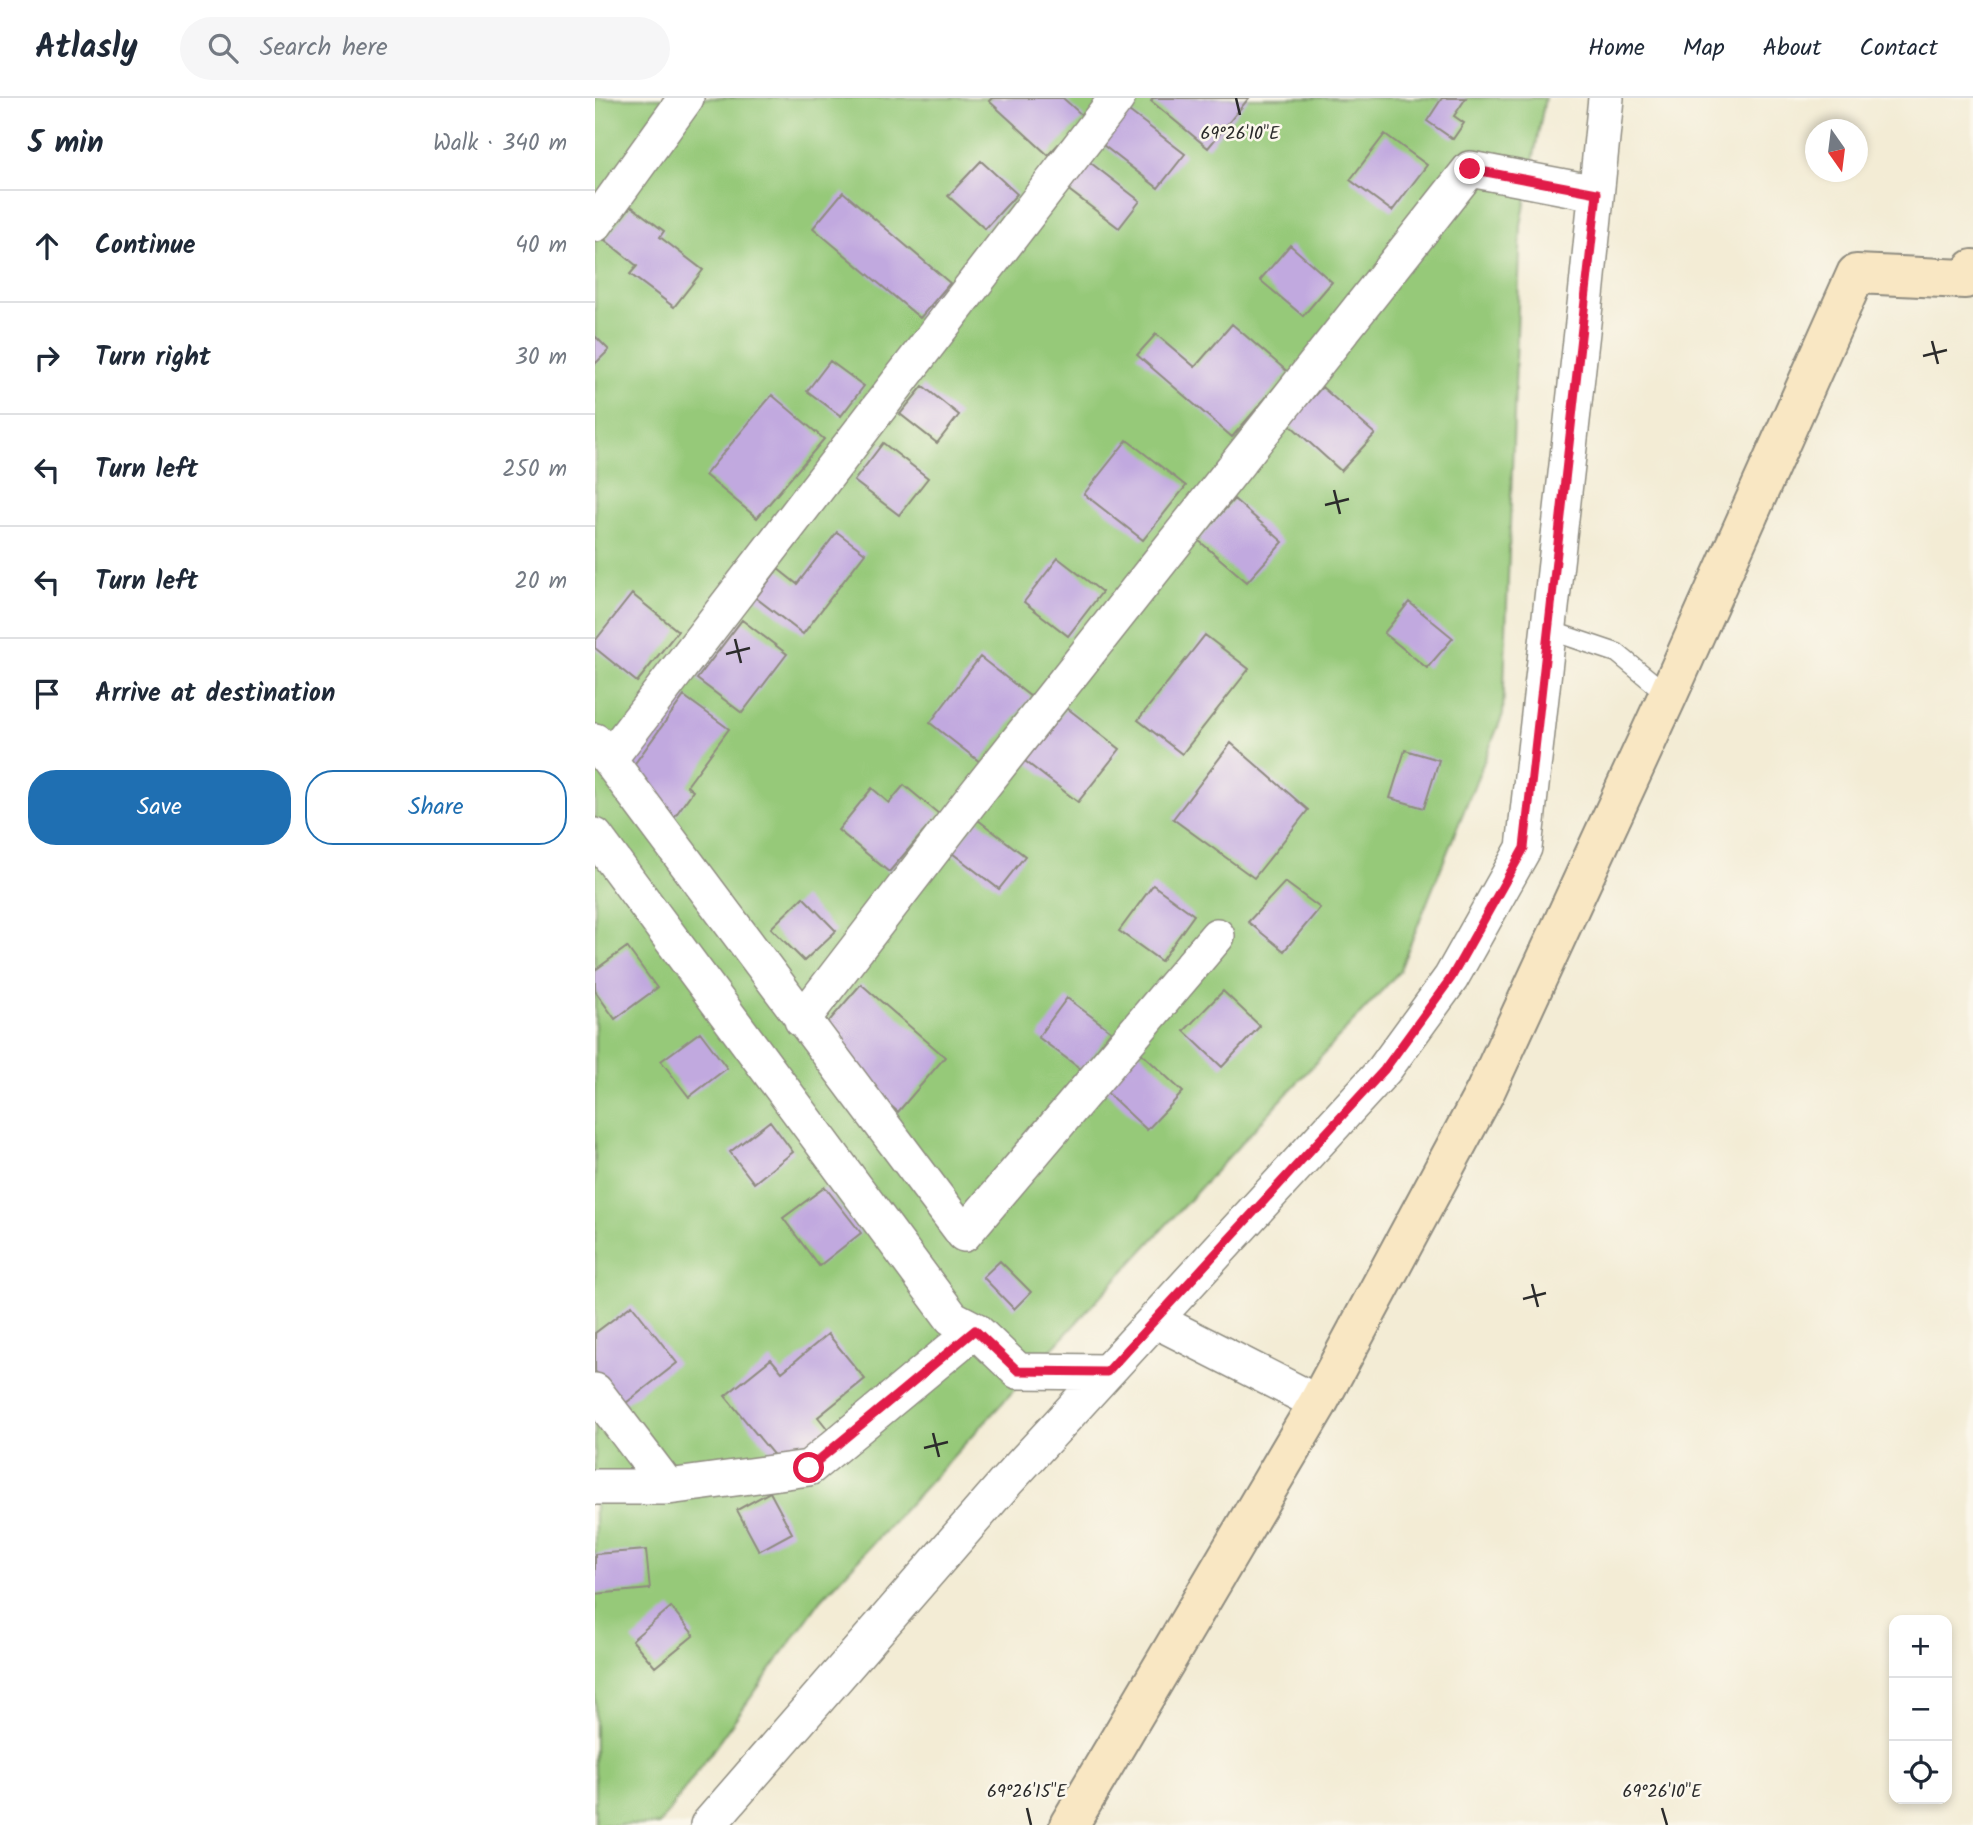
<!DOCTYPE html>
<meta charset="utf-8">
<style>
:root{--surface:#fff;--page:#f6f6f7;--text:#1f2937;--muted:#747a83;--line:#e0e1e3;--accent:#1f6fb2}
body{margin:0;font-family:Kalam,sans-serif;background:var(--page);color:var(--text)}
.controls{position:absolute;right:21px;bottom:21px;display:grid;overflow:hidden;border-radius:14px;box-shadow:0 4px 10px #0003}
.controls button{width:63px;height:63px;display:grid;place-items:center;padding:0;border:0;border-bottom:2px solid var(--line);background:var(--surface);color:var(--text);font:35px sans-serif}
.compass{position:absolute;left:1210px;top:21px;width:63px;height:63px;border-radius:50%;background:var(--surface);box-shadow:0 4px 10px #0003;rotate:166deg}
.stop{position:absolute;width:21px;height:21px;margin:-16px;border:5px solid #e11d48;border-radius:50%;background:#fff}
.stop.end{background:#e11d48;border-color:#fff;box-shadow:0 2px 7px #0008}
.list{margin:0;padding:0;list-style:none}
h2{display:flex;justify-content:space-between;align-items:center;height:91px;margin:0;padding:0 28px;font-size:30px}
h2 small{font-size:23px;font-weight:400;color:var(--muted)}
.list li{display:grid;grid-template-columns:46px 1fr auto;gap:21px;align-items:center;box-sizing:border-box;height:112px;padding:0 28px;border-top:2px solid var(--line)}
.list b{display:block;font-size:26px;white-space:nowrap}
.list em{font-size:23px;font-style:normal;color:var(--muted)}
.actions{display:flex;gap:14px;padding:21px 28px}
.actions a{flex:1;padding:16px 0;border:2px solid var(--accent);border-radius:28px;text-align:center;font-size:24px;color:var(--accent)}
.actions .main{background:var(--accent);color:#fff}
.icon{flex:none;width:38px;height:38px;fill:none;stroke:currentColor;stroke-width:2;stroke-linecap:round;stroke-linejoin:round}
.map{position:relative;flex:none;width:1378px;height:1727px;overflow:hidden}
header{display:flex;align-items:center;gap:42px;box-sizing:border-box;height:98px;padding:0 35px;background:var(--surface);border-bottom:2px solid var(--line)}
header strong{font-size:33px}
nav{display:flex;gap:38px;margin-inline-start:auto;font-size:24px}
.search{width:490px;height:63px;background:var(--page);display:flex;align-items:center;gap:18px;box-sizing:border-box;padding:0 24px;border-radius:38px;color:var(--muted);font-size:26px}
main{display:flex}
aside{flex:1;background:var(--surface)}
.map>svg:first-child{display:block}
.green{fill:#96c979;stroke:#607a52;stroke-width:2}
.building{fill:#c1a9df}
.lines{fill:none;stroke-linecap:round;stroke-linejoin:round}
.lane-casing{stroke:#8f8c80;stroke-width:21}
.street-casing{stroke:#8f8c80;stroke-width:38}
.secondary-casing{stroke:#8f8c80;stroke-width:42}
.lane{stroke:#fff;stroke-width:18}
.street{stroke:#fff;stroke-width:35}
.secondary{stroke:#f9e7c3;stroke-width:38}
.route{stroke:#e11d48;stroke-width:9}
.ticks{fill:none;stroke:#2b2b2b;stroke-width:2.5}
.ticks-label{font-size:18px;text-anchor:middle;fill:#2b2b2b;stroke:#fbf7ec;stroke-width:5;stroke-linejoin:round;paint-order:stroke}
</style>
<header>
<strong>Atlasly</strong>
<div class="search"><svg class="icon" aria-label="search" viewBox="0 0 24 24"><circle cx="10" cy="10" r="6"/><path d="M15 15l6 6"/></svg>Search here</div>
<nav><a>Home</a><a>Map</a><a>About</a><a>Contact</a></nav>
</header>
<main>
<aside>
<h2>5 min<small>Walk · 340 m</small></h2>
<ul class="list">
<li><svg class="icon" aria-label="ahead" viewBox="0 0 24 24"><path d="M12 20V5M6 11l6-6 6 6"/></svg><div><b>Continue</b></div><em>40 m</em></li>
<li><svg class="icon" aria-label="right" viewBox="0 0 24 24"><path d="M7 20v-9h11M14 6l5 5-5 5"/></svg><div><b>Turn right</b></div><em>30 m</em></li>
<li><svg class="icon" aria-label="left" viewBox="0 0 24 24"><path d="M17 20v-9H6M10 6l-5 5 5 5"/></svg><div><b>Turn left</b></div><em>250 m</em></li>
<li><svg class="icon" aria-label="left" viewBox="0 0 24 24"><path d="M17 20v-9H6M10 6l-5 5 5 5"/></svg><div><b>Turn left</b></div><em>20 m</em></li>
<li><svg class="icon" aria-label="arrive" viewBox="0 0 24 24"><path d="M6 21V4h12l-3 4 3 4H6"/></svg><div><b>Arrive at destination</b></div></li>
</ul>
<div class="actions"><a class="main">Save</a><a>Share</a></div>
</aside>
<div class="map">
<svg width="1378" height="1727" viewBox="0 0 1378 1727">
<rect width="100%" height="100%" fill="#fbf7ec"/>
<filter id="ink" filterUnits="userSpaceOnUse"><feTurbulence type="fractalNoise" baseFrequency=".0143" numOctaves="2"/><feDisplacementMap in="SourceGraphic" scale="14" xChannelSelector="R" yChannelSelector="G"/><feConvolveMatrix kernelMatrix="1 2 1 2 8 2 1 2 1" color-interpolation-filters="sRGB"/></filter>
<filter id="wash" filterUnits="userSpaceOnUse"><feTurbulence type="fractalNoise" baseFrequency=".00686" numOctaves="4" result="noise"/><feDisplacementMap in="SourceGraphic" scale="28" xChannelSelector="R" yChannelSelector="G"/><feGaussianBlur stdDeviation="1.57" result="paint"/><feColorMatrix in="noise" values="0 0 0 0 0 0 0 0 0 0 0 0 0 0 0 0 0 1.4 0 .05"/><feComposite in="paint" operator="in"/></filter>
<g filter="url(#wash)">
<rect width="100%" height="100%" fill="#f3ecd5"/>
<path class="green" d="M 0,0 L 950,0 L 926,127 L 908,616 L 804,874 L 226,1502 L 64,1727 L 0,1727 Z"/>
<g id="blocks">
<path class="building" d="M 397,0 L 468,0 L 489,19 L 453,57 L 394,3 Z
M 558,0 L 654,0 L 613,50 L 556,3 Z
M 847,0 L 871,0 L 859,18 L 869,25 L 858,41 L 832,23 Z
M 534,13 L 590,56 L 563,90 L 508,47 Z
M 790,36 L 832,67 L 797,113 L 755,82 Z
M 492,62 L 545,103 L 524,130 L 471,90 Z
M 386,63 L 422,96 L 390,131 L 353,98 Z
M 248,94 L 355,185 L 325,220 L 218,130 Z
M 36,108 L 69,133 L 65,139 L 108,172 L 79,209 L 35,176 L 42,168 L 10,142 Z
M 695,147 L 737,184 L 708,218 L 665,182 Z
M 637,226 L 693,274 L 637,339 L 542,257 L 561,236 L 600,269 Z
M 0,238 L 14,252 L 0,266 Z
M 235,263 L 269,288 L 246,318 L 212,293 Z
M 328,288 L 364,317 L 342,345 L 305,316 Z
M 727,289 L 780,336 L 746,373 L 694,326 Z
M 177,297 L 229,341 L 162,420 L 110,377 Z
M 532,342 L 591,388 L 548,442 L 489,396 Z
M 288,345 L 333,380 L 304,417 L 259,383 Z
M 639,401 L 688,444 L 652,484 L 603,442 Z
M 242,434 L 270,455 L 208,536 L 161,500 L 183,471 L 202,486 Z
M 463,460 L 507,494 L 473,538 L 429,504 Z
M 37,496 L 83,533 L 42,584 L 0,550 L 0,543 Z
M 814,504 L 858,540 L 832,570 L 789,535 Z
M 147,522 L 192,556 L 147,615 L 102,581 Z
M 610,537 L 654,571 L 587,656 L 543,622 Z
M 385,559 L 436,599 L 385,664 L 335,625 Z
M 89,598 L 134,631 L 92,688 L 98,693 L 70,732 L 30,679 Z
M 472,610 L 525,651 L 483,704 L 430,663 Z
M 636,645 L 713,712 L 659,780 L 578,721 Z
M 810,652 L 844,662 L 829,710 L 795,700 Z
M 309,687 L 344,716 L 294,774 L 243,732 L 277,690 L 294,705 Z
M 383,722 L 430,758 L 404,791 L 357,755 Z
M 690,784 L 725,810 L 689,853 L 653,824 Z
M 558,787 L 599,817 L 566,863 L 524,833 Z
M 208,799 L 241,833 L 209,863 L 176,830 Z
M 32,849 L 62,890 L 20,921 L 0,893 L 0,872 Z
M 266,886 L 350,959 L 303,1014 L 231,951 L 229,929 Z
M 628,893 L 665,928 L 627,969 L 589,933 Z
M 472,900 L 516,933 L 487,972 L 443,939 Z
M 105,934 L 132,970 L 94,999 L 66,963 Z
M 544,953 L 588,994 L 552,1032 L 508,991 Z
M 175,1023 L 198,1054 L 159,1085 L 135,1054 Z
M 230,1089 L 266,1135 L 224,1168 L 188,1120 Z
M 405,1163 L 436,1194 L 419,1211 L 388,1179 Z
M 37,1207 L 82,1265 L 27,1308 L 0,1273 L 0,1235 Z
M 233,1236 L 270,1281 L 223,1319 L 235,1334 L 190,1371 L 130,1298 L 176,1261 L 187,1274 Z
M 175,1394 L 197,1435 L 164,1453 L 142,1412 Z
M 51,1452 L 55,1491 L 0,1496 L 0,1456 Z
M 76,1509 L 99,1537 L 60,1569 L 37,1542 Z"/>
</g>
</g>
<g filter="url(#ink)">
<use href="#blocks" fill-opacity="0" stroke="#8f8c80" stroke-width="2"/>
<g class="lines">
<g class="lane-casing">
<path id="lane" d="M 954,532 L 1022,555 L 1073,597"/>
</g>
<g class="street-casing">
<path id="street" d="M 0,126 L 91,0
M 0,643 L 369,1136 L 622,838
M 14,661 L 522,0
M 0,738 L 357,1220 L 380,1232
M 207,922 L 374,705 L 875,71 L 1001,95
M 560,1222 L 723,1305
M 0,1293 L 73,1389
M 0,1389 L 73,1389 L 214,1370 L 380,1232 L 423,1273 L 512,1274
M 113,1727 L 411,1384 L 789,972 L 856,880 L 929,750 L 991,198 L 1011,0"/>
</g>
<g class="secondary-casing">
<path id="secondary" d="M 474,1727 L 723,1305 L 890,994 L 1073,597 L 1261,176 L 1370,181 L 1378,171"/>
</g>
<use href="#lane" class="lane"/>
<use href="#street" class="street"/>
<use href="#secondary" class="secondary"/>
</g>
</g>
<g class="lines" filter="url(#ink)">
<path class="route" d="M 214,1370 L 380,1232 L 423,1273 L 512,1274 L 789,972 L 856,880 L 929,750 L 1002,95 L 875,71"/>
</g>
<path class="ticks" d="M 641,0 L 645,17M 1337,243 L 1343,266M 1328,258 L 1352,252M 739,392 L 745,416M 730,407 L 754,401M 140,541 L 146,565M 131,556 L 155,550M 937,1186 L 943,1209M 928,1201 L 951,1195M 338,1335 L 344,1359M 329,1350 L 353,1344M 432,1710 L 436,1727M 1067,1710 L 1072,1727"/>
<g class="ticks-label">
<text x="645" y="41">69°26'10"E</text>
<text x="432" y="1699">69°26'15"E</text>
<text x="1067" y="1699">69°26'10"E</text>
</g>
</svg>
<div class="controls">
<button>+</button>
<button>−</button>
<button><svg class="icon" aria-label="locate" viewBox="0 0 24 24"><circle cx="12" cy="12" r="6"/><path d="M12 2v4M12 18v4M2 12h4M18 12h4"/></svg></button>
</div>
<svg class="compass" viewBox="-18 -18 36 36"><path d="M0-13l5 13h-10z" fill="#e53935"/><path d="M0 13l5-13h-10z" fill="#747a83"/></svg>
<div class="stop" style="left:214px;top:1370px"></div>
<div class="stop end" style="left:875px;top:71px"></div>
</div>
</main>
